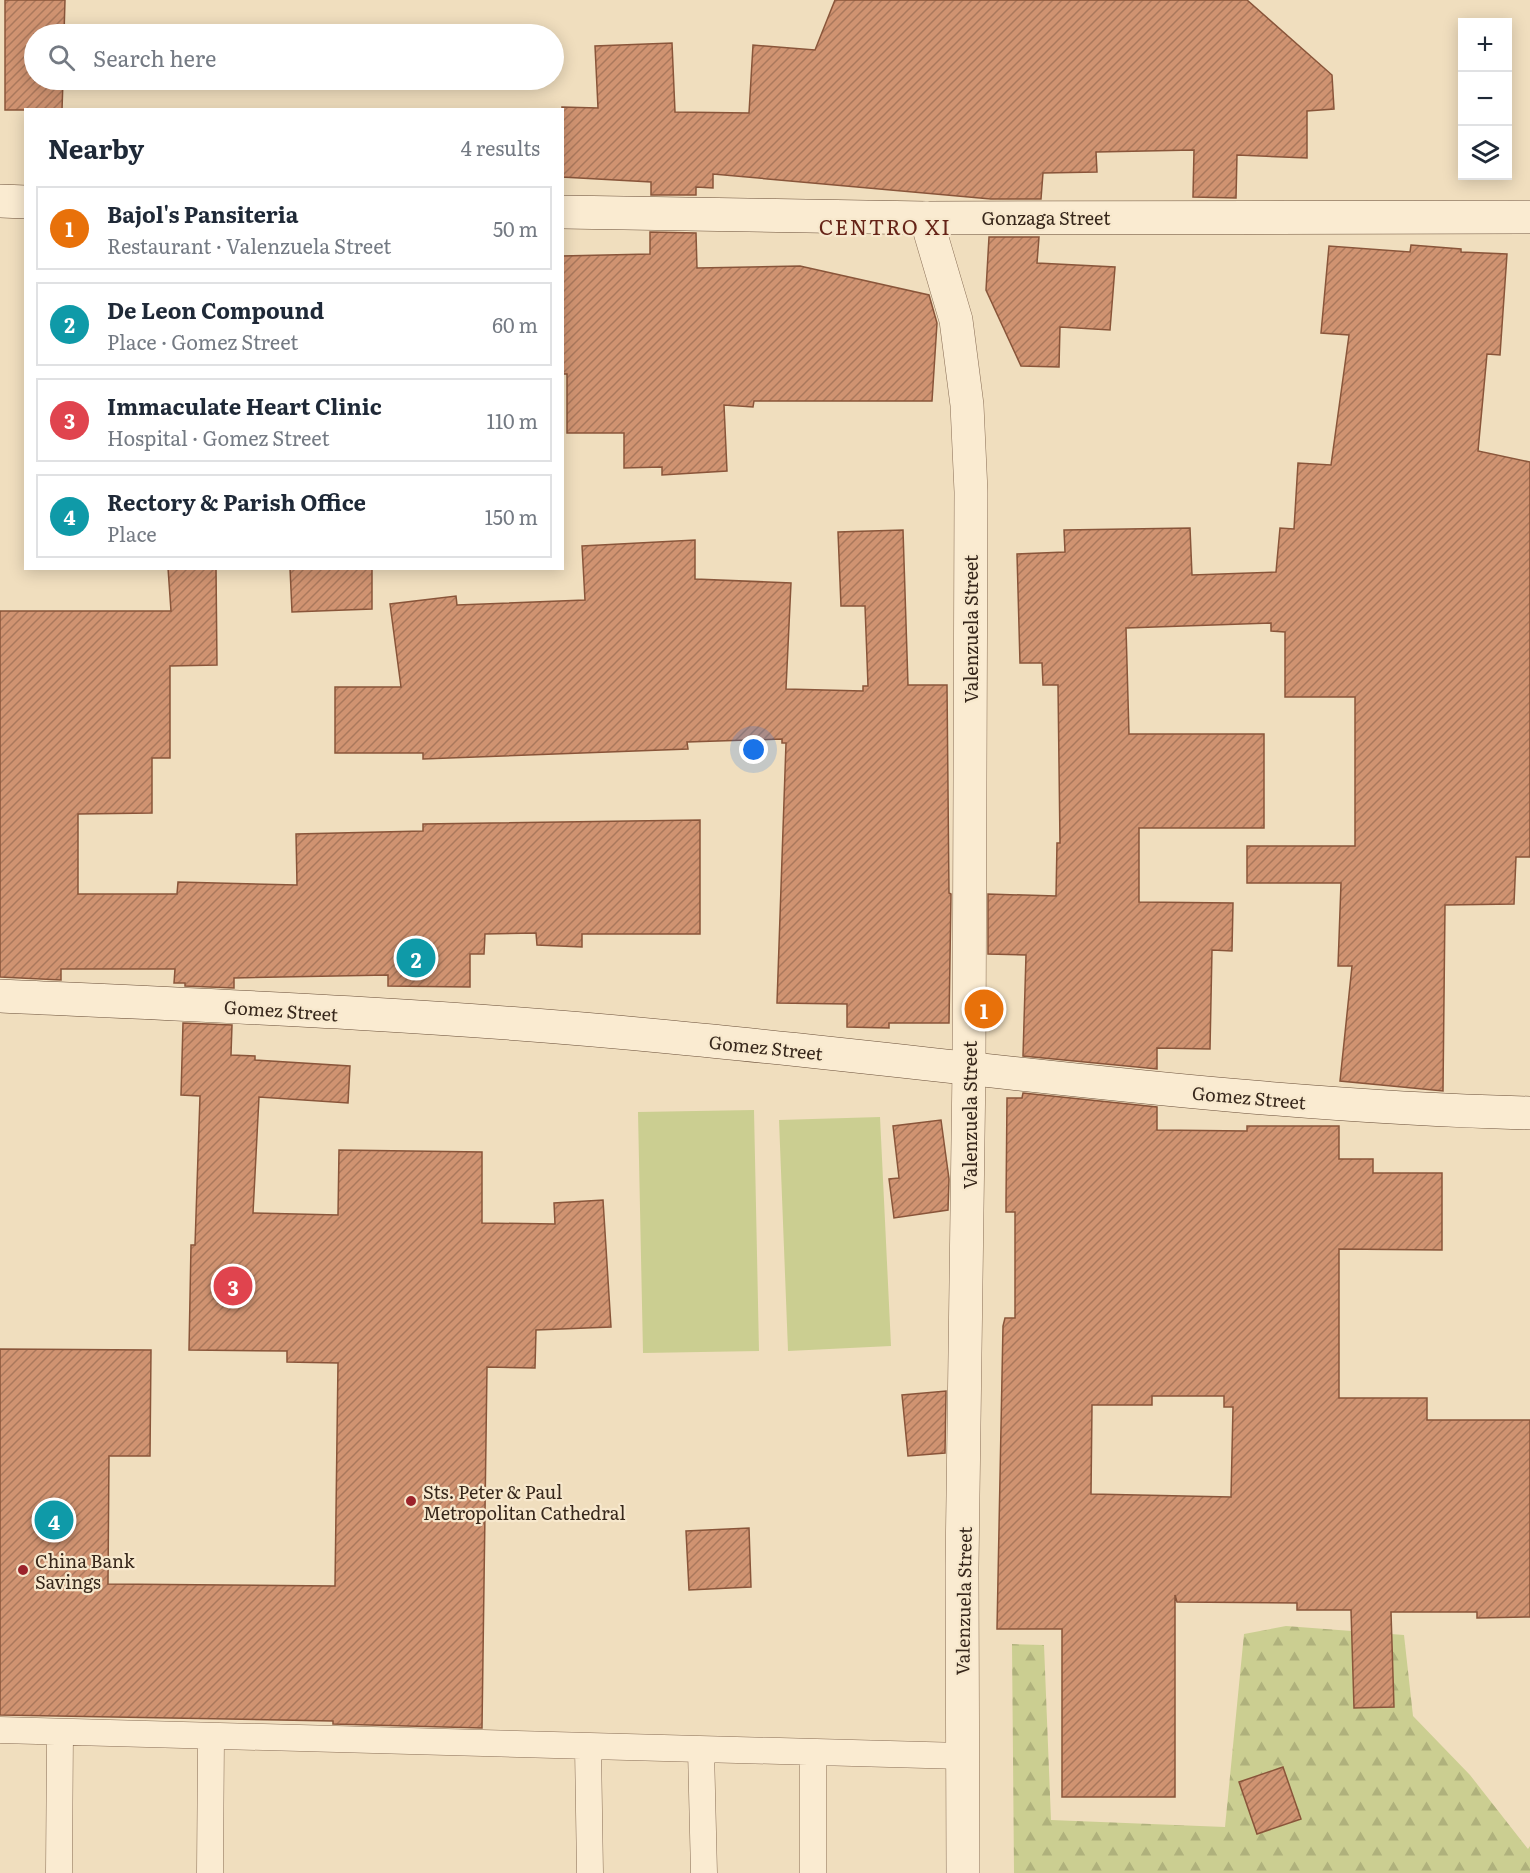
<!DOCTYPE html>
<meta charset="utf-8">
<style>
:root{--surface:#fff;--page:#f6f6f7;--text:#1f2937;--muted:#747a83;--line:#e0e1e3;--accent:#0f766e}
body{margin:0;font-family:Literata,serif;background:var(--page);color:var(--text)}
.controls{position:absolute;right:18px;top:18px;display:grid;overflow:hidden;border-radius:0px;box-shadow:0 3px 15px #0003}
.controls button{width:54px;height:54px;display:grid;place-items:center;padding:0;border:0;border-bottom:2px solid var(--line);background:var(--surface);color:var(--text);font:30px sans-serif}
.you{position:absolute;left:754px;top:750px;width:21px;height:21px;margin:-15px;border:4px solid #fff;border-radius:50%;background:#1a73e8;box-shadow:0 0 0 9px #1a73e833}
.badge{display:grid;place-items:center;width:39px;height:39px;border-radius:50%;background:var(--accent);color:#fff;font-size:20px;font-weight:700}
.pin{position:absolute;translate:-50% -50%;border:3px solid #fff;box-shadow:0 2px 6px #0006}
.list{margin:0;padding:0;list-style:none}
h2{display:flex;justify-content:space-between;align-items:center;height:78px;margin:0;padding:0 24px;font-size:26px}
h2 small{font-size:20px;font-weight:400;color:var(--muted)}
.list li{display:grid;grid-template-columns:39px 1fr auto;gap:18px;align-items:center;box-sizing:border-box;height:84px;margin:0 12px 12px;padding:0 12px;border:2px solid var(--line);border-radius:0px}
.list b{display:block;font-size:22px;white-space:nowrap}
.list p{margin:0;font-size:20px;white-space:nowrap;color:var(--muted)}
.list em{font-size:20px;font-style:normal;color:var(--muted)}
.icon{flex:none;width:33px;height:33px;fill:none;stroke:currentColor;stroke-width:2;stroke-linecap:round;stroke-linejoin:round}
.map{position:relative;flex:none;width:1530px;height:1873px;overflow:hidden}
.search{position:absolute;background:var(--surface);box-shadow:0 3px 15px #0003;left:24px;top:24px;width:540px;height:66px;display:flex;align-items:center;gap:15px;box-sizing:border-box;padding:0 21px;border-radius:33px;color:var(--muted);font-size:22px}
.panel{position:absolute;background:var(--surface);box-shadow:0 3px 15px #0003;left:24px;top:108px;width:540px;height:462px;border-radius:0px}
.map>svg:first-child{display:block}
.grass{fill:#cbce91}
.forest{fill:url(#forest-firs)}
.building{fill:url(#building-hatch);stroke:#89553a;stroke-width:1.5;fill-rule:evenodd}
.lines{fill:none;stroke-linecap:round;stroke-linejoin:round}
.lane-casing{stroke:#896e56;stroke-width:27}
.street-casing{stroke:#896e56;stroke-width:34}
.secondary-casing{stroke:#6a4f39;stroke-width:34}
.lane{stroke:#faebd1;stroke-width:26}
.street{stroke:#faebd1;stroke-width:33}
.secondary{stroke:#faebd1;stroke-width:33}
.poi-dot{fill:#9b232b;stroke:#f7e8cd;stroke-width:2}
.labels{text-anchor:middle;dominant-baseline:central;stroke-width:4.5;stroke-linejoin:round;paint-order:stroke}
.street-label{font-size:18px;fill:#37271b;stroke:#f7e8cd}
.poi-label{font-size:18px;fill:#37271b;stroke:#f7e8cd;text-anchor:start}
.quarter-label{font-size:21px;letter-spacing:1.5px;fill:#662418;stroke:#f7e8cd}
</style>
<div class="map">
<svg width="1530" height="1873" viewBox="0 0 1530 1873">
<defs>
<pattern id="forest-firs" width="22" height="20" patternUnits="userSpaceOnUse" patternTransform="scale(1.5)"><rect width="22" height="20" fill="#cbce91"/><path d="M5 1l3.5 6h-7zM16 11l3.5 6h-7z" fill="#afb17c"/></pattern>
<pattern id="building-hatch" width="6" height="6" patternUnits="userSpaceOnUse" patternTransform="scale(1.5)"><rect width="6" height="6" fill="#d09371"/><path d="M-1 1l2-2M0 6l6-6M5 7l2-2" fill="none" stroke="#aa785c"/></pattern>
</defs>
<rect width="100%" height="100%" fill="#f0debe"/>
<path class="grass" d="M 754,1110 L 759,1351 L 643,1353 L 638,1112 Z
M 880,1117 L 891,1346 L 788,1351 L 779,1120 Z"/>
<path class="forest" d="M 1286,1626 L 1404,1635 L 1413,1716 L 1470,1775 L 1528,1849 L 1530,1846 L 1530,1873 L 1014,1873 L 1012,1644 L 1044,1645 L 1051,1820 L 1225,1827 L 1244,1634 Z"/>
<path class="building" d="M 5,0 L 65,0 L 64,34 L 34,34 L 34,80 L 63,80 L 62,110 L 5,110 Z
M 835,0 L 1247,0 L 1332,75 L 1334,109 L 1307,111 L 1307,158 L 1237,155 L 1236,198 L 1193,197 L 1194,150 L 1096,152 L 1097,172 L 1043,173 L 1041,199 L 991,199 L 713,174 L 713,188 L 696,187 L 696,195 L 651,195 L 651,182 L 562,177 L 562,107 L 598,108 L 595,46 L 672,43 L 675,112 L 749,113 L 753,45 L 815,50 Z
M 650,232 L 696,233 L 697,268 L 800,266 L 929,295 L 937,323 L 932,401 L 754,401 L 753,407 L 724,405 L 727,471 L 662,475 L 662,467 L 624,468 L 624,433 L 567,433 L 567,374 L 562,374 L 562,256 L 650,254 Z
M 989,237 L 1039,237 L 1037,263 L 1115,267 L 1110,330 L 1060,327 L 1059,367 L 1021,366 L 986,290 Z
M 1411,245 L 1461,249 L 1461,252 L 1507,254 L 1500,355 L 1487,354 L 1478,451 L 1530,462 L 1530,857 L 1516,857 L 1514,904 L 1445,905 L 1443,1091 L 1340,1081 L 1352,966 L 1338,966 L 1341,883 L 1247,883 L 1247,846 L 1355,846 L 1355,697 L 1285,697 L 1285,632 L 1271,631 L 1271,623 L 1126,628 L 1129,734 L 1264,734 L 1264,828 L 1139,828 L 1139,902 L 1233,903 L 1232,951 L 1212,950 L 1210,1049 L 1157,1048 L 1157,1069 L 1023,1056 L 1026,955 L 988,954 L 988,894 L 1056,896 L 1057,843 L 1060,843 L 1058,685 L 1043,685 L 1042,663 L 1020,663 L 1017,554 L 1065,552 L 1064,530 L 1190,528 L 1192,575 L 1276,572 L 1280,528 L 1294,529 L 1298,463 L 1331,465 L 1349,335 L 1321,333 L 1329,246 L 1410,252 Z
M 903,530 L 908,685 L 947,685 L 949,893 L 951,894 L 949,1023 L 889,1023 L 889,1028 L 847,1027 L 847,1004 L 777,1003 L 786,743 L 782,743 L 782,739 L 687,742 L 688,749 L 423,759 L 423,753 L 335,753 L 335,687 L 401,687 L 390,604 L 456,596 L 457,605 L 585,600 L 582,546 L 695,540 L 695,579 L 791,583 L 786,689 L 863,691 L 863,686 L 868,686 L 865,606 L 841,606 L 838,532 Z
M 168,568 L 216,568 L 217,665 L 170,666 L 170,758 L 152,758 L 152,813 L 78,814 L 78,894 L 177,894 L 178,882 L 297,885 L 296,834 L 423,831 L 423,824 L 700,820 L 700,934 L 582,934 L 582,947 L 537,945 L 536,933 L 485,934 L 484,954 L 470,954 L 470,987 L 388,986 L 388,975 L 234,978 L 234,988 L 185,986 L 185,983 L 174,983 L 175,969 L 61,969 L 61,980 L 0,977 L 0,611 L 171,611 Z
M 290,568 L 372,568 L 372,609 L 292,612 Z
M 183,1023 L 232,1025 L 231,1055 L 255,1056 L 255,1060 L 350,1066 L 348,1103 L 259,1097 L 253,1213 L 338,1215 L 339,1150 L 482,1152 L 482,1223 L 555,1224 L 554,1203 L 603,1200 L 611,1327 L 536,1330 L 535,1368 L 487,1367 L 482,1728 L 333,1724 L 333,1721 L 0,1715 L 0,1349 L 151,1350 L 150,1456 L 109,1456 L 108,1584 L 335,1586 L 338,1363 L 287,1362 L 287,1351 L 189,1350 L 191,1245 L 195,1245 L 200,1096 L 181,1095 Z
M 1023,1093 L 1157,1107 L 1157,1130 L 1247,1131 L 1247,1126 L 1339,1126 L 1339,1159 L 1373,1159 L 1373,1173 L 1442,1173 L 1442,1250 L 1339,1249 L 1339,1398 L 1427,1398 L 1427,1420 L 1530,1420 L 1530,1617 L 1477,1618 L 1477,1612 L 1391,1612 L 1394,1707 L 1354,1708 L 1351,1610 L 1297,1610 L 1297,1603 L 1177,1602 L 1175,1595 L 1175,1797 L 1062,1797 L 1062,1629 L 997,1629 L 1003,1326 L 1005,1318 L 1015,1318 L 1015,1212 L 1006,1212 L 1006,1202 L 1007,1098 L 1022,1098 ZM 1152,1396 L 1224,1396 L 1224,1407 L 1233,1407 L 1231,1497 L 1091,1494 L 1092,1405 L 1152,1405 Z
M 941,1120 L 949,1179 L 948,1210 L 894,1218 L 889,1179 L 899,1178 L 893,1126 Z
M 946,1391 L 945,1453 L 908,1456 L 902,1395 Z
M 749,1528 L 751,1587 L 689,1590 L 686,1531 Z
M 1283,1767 L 1301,1819 L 1257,1834 L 1239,1782 Z"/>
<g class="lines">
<g class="lane-casing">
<path id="lane" d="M 0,1730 L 962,1756
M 588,1748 L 590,1873
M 701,1750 L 704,1873
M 813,1752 L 813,1873
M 59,1873 L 60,1733
M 210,1873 L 211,1737"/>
</g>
<g class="street-casing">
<path id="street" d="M 926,218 L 956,320 L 967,405 L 971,492 L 969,1068 L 962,1567 L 963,1873"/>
</g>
<g class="secondary-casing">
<path id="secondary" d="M 0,201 L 26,202
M 562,212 L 926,218 L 1530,217
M 0,996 C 223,1006 448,1015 670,1037 C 957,1064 1242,1106 1530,1113"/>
</g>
<use href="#lane" class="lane"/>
<use href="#street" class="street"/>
<use href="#secondary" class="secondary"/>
</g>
<g class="poi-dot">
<circle cx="411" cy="1501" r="6"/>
<circle cx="23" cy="1570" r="6"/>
</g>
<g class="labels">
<g class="street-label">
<text x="1046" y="217">Gonzaga Street</text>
<text transform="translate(970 629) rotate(-90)">Valenzuela Street</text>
<text transform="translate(281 1010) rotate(4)">Gomez Street</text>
<text transform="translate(766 1047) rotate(6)">Gomez Street</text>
<text transform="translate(1249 1097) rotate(5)">Gomez Street</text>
<text transform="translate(969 1115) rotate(-90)">Valenzuela Street</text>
<text transform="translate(963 1601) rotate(-89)">Valenzuela Street</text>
</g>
<g class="poi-label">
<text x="423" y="1491">Sts. Peter &amp; Paul<tspan x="423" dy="21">Metropolitan Cathedral</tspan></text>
<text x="35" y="1560">China Bank<tspan x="35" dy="21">Savings</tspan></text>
</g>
<g class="quarter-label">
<text x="885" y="225">CENTRO XI</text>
</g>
</g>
</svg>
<div class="controls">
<button>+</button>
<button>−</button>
<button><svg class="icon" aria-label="layers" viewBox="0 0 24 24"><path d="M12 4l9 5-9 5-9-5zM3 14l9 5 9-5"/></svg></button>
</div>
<div class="you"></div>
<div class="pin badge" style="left:984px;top:1009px;background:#e8710a">1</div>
<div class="pin badge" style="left:416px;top:958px;background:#0f9aa8">2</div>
<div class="pin badge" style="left:233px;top:1286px;background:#e0444e">3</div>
<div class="pin badge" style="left:54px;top:1520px;background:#0f9aa8">4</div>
<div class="search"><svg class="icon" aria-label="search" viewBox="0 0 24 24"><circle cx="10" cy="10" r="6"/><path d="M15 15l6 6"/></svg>Search here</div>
<section class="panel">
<h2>Nearby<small>4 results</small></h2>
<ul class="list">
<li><span class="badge" style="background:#e8710a">1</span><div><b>Bajol's Pansiteria</b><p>Restaurant · Valenzuela Street</p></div><em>50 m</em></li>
<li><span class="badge" style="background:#0f9aa8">2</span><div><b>De Leon Compound</b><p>Place · Gomez Street</p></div><em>60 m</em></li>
<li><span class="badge" style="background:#e0444e">3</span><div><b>Immaculate Heart Clinic</b><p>Hospital · Gomez Street</p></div><em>110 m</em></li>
<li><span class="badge" style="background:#0f9aa8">4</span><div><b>Rectory &amp; Parish Office</b><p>Place</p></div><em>150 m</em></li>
</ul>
</section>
</div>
